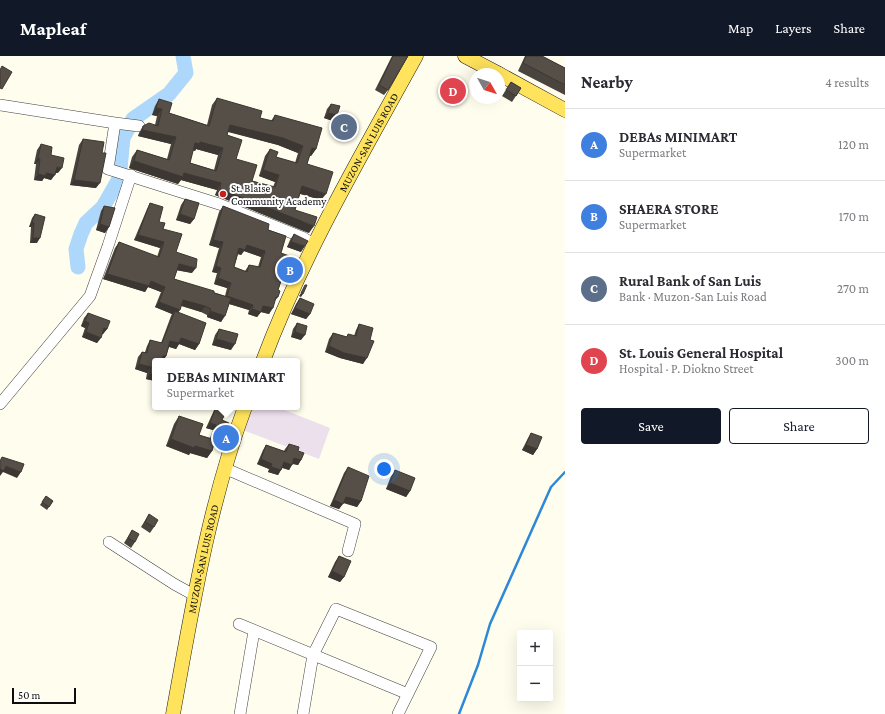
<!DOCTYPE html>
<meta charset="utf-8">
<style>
:root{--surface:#fff;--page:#f7f7f7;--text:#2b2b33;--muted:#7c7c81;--line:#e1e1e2;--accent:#111827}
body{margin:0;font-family:"Crimson Pro",serif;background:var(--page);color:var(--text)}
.controls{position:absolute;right:12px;bottom:12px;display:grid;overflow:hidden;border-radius:4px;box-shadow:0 4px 16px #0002}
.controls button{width:36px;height:36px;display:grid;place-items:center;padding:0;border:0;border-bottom:1px solid var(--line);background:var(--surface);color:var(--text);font:20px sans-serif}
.compass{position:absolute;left:469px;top:12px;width:36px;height:36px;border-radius:50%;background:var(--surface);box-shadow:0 4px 16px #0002;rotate:129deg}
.scale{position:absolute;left:12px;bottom:10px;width:64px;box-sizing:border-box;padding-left:4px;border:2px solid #0d0d0d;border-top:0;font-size:11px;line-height:14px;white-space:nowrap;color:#0d0d0d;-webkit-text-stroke:3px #fff;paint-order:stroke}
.you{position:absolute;left:384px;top:413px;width:14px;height:14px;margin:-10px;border:3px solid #fff;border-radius:50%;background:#1a73e8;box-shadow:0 0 0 6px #1a73e833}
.badge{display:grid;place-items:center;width:26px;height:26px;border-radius:50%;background:var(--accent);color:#fff;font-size:13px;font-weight:700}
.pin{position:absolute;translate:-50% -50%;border:2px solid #fff;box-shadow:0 1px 4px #0006}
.popup{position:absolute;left:152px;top:302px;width:148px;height:52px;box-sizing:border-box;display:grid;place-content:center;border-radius:4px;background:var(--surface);filter:drop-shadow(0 1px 3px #0005);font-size:13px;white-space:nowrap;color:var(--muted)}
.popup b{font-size:15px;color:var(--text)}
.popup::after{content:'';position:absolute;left:50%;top:100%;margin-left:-8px;border:8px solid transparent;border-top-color:var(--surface)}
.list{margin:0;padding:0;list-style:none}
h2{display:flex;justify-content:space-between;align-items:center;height:52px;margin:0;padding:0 16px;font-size:17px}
h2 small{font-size:13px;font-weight:400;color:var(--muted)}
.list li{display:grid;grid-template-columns:26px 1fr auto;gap:12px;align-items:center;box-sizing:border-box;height:72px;padding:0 16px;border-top:1px solid var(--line)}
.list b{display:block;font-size:15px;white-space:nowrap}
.list p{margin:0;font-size:13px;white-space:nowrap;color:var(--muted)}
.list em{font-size:13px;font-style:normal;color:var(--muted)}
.actions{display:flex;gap:8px;padding:12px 16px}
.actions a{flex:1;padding:9px 0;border:1px solid var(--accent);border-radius:4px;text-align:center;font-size:14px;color:var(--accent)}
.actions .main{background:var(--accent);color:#fff}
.map{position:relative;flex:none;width:565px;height:658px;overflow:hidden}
header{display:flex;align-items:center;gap:24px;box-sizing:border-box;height:56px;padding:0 20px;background:var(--accent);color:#fff}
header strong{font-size:19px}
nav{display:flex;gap:22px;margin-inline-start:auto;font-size:14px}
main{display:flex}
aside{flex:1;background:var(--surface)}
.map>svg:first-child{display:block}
.industrial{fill:#ece0ed}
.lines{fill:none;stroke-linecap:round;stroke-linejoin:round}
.stream{stroke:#2e88d8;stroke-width:2.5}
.river{stroke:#add8fb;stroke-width:15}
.minor-casing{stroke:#404040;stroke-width:12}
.major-casing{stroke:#1e1e1e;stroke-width:15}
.minor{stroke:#fff;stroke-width:11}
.major{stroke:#ffe35d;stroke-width:14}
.wall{fill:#4a443e;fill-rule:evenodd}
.shaded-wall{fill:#3c3732}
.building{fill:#564f48;stroke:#3c3732;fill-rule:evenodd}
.poi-dot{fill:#c81e1a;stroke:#fff;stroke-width:1.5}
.labels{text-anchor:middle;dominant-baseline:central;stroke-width:4;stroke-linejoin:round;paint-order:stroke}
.street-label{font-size:11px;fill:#0d0d0d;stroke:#fff}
.poi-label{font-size:11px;fill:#0d0d0d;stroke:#fff;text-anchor:start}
</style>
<header>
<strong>Mapleaf</strong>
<nav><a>Map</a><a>Layers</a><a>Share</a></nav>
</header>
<main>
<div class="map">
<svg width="565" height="658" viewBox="0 0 565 658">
<rect width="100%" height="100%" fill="#fffded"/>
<path class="industrial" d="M 248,351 L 277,351 L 330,372 L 319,403 L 240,373 Z"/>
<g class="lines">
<path class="stream" d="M 459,658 L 478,609 L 490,568 L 551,431 L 565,416"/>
<path class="river" d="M 78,211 L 76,193 L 81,178 L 86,167 L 103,151 L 119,123 L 123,82 L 133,63 L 169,38 L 186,17 L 183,0"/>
<g class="minor-casing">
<path id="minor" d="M 0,49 L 115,67 L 108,113 L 219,148 L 302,181 L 313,188
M 115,67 L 139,70
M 0,348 L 90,240 L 108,190 L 131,119
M 224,412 L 355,468 L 348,495
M 109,486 L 174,528 L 194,539
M 239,568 L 408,638
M 240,658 L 254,575
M 303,658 L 313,599 L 336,553 L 431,591 L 398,658"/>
</g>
<g class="major-casing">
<g id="major">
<path d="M 465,0 L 499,18"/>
<path d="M 499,18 L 565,54"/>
<path id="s1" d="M 263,305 C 303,198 361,100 416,0"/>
<path id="s2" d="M 173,658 C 192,554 208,451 245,351"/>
</g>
</g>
<use href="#minor" class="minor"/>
<use href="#major" class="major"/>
</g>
<path class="wall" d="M 392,0 L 408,0 L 388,34 L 384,39 L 375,34 Z
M 525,0 L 542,0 L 565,12 L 565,39 L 518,15 Z
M 511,26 L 521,32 L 512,46 L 502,40 Z
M 217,42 L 260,62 L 271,65 L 275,59 L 316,93 L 311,100 L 310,99 L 307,108 L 321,144 L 300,138 L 295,154 L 309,177 L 215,139 L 217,134 L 181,124 L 178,128 L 129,112 L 132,101 L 137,94 L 167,103 L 171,88 L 138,80 L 139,77 L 143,70 L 155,69 L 157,60 L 152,59 L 155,50 L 159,43 L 169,57 L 207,69 L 212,49 ZM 228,76 L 278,89 L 298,97 L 295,107 L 276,101 L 270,93 L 265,100 L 259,120 L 275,126 L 273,131 L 252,125 L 236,103 L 227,79 ZM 196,93 L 218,99 L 214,114 L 190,107 L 193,94 L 195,95 Z
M 331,48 L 337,59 L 333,65 L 324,62 L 327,53 Z
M 83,83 L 96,132 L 70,129 L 79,89 Z
M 41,88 L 51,99 L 58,117 L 55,117 L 51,124 L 44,122 L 42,125 L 34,124 L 36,108 L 34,108 L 37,94 Z
M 185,143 L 194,163 L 190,168 L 176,164 L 181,149 Z
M 150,147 L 159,166 L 176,196 L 192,217 L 177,214 L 174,223 L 225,240 L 227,232 L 214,228 L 217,217 L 212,216 L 219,192 L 209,189 L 219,156 L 223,150 L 268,174 L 281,197 L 285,216 L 284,216 L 278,234 L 278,241 L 274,246 L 269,258 L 261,256 L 257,261 L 248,258 L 249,254 L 229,248 L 221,266 L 207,261 L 207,259 L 201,256 L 181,250 L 178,256 L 199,288 L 195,294 L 179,288 L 176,293 L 169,291 L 166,300 L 163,305 L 155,305 L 155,325 L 146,323 L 147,317 L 135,313 L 138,301 L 142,296 L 145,296 L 147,290 L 150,284 L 161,287 L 171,260 L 172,258 L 155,251 L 161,236 L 148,231 L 145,236 L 103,223 L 115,192 L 119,186 L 157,201 L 160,192 L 134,184 L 147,153 ZM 244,195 L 261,201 L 258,211 L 249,209 L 245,215 L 234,211 L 238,198 L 241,199 Z
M 104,150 L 109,171 L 105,177 L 96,174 L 101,155 Z
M 35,158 L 37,187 L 30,187 L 31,171 L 29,171 L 32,162 Z
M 294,178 L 301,196 L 287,191 L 290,184 Z
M 300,242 L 310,258 L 306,263 L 291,258 L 296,248 Z
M 88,257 L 107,273 L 103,278 L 102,278 L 97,287 L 82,281 L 85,272 L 81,270 L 84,262 Z
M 297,267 L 301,284 L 291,281 L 293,273 Z
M 359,268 L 370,284 L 363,308 L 340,302 L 325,296 L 329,283 L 333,277 L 347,281 L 354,280 L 356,274 Z
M 219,273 L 231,294 L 212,289 L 215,279 Z
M 212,351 L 228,351 L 222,364 L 219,388 L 214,386 L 212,395 L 207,402 L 190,397 L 189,399 L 166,390 L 174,368 L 179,360 L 199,379 L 210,382 L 213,374 L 206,372 L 215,352 Z
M 531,377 L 537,393 L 533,399 L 522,394 L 528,382 Z
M 289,388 L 298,395 L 301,404 L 298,409 L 292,408 L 289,414 L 282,412 L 278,419 L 268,416 L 269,413 L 257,408 L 263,394 L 266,389 L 284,395 L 285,393 Z
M 348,411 L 361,445 L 357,451 L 343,447 L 339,453 L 330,450 L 344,417 Z
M 395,414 L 410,435 L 406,441 L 386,433 L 391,420 Z
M 46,440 L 53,445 L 47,454 L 40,449 Z
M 149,458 L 154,471 L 150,477 L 141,471 Z
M 132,474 L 135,486 L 131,492 L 124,487 Z
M 339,500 L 344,521 L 340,526 L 328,521 L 335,506 Z"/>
<path class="shaded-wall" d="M 156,52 L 162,53 L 157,60 L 152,59 Z
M 328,57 L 337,59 L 333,65 L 324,62 Z
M 230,69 L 283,82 L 303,90 L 298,97 L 278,89 L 226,75 Z
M 142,74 L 176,81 L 171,88 L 138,80 Z
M 200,86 L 223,92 L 218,99 L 196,93 L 195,95 L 191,94 L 195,87 Z
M 312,92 L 316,93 L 311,100 L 308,99 Z
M 38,102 L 40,103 L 36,108 L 34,108 Z
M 134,105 L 184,117 L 221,127 L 217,134 L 181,124 L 178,128 L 129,112 Z
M 57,111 L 62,112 L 58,117 L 53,116 Z
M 263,114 L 279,119 L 275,126 L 259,120 Z
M 46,117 L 55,119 L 51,124 L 44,122 L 42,125 L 34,124 L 38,118 Z
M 74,124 L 100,127 L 96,132 L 70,129 Z
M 302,130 L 326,138 L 321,144 L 298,137 Z
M 220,133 L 314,170 L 309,177 L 215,139 Z
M 180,158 L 194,163 L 190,168 L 176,164 Z
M 32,166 L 34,167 L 31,171 L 29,171 Z
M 100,168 L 109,171 L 105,177 L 96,174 Z
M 138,179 L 164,186 L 160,192 L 134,184 Z
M 33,182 L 40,182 L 37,187 L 30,187 Z
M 213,184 L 223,186 L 219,192 L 209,189 Z
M 291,186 L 305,190 L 301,196 L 287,191 Z
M 247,189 L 265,195 L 261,201 L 244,195 L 241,199 L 235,197 L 239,192 Z
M 179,208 L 196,212 L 192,217 L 175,214 Z
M 216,210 L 221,212 L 217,217 L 212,216 Z
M 286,210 L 289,211 L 285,216 L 282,215 Z
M 107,218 L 151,225 L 165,231 L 161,236 L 148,231 L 145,236 L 103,223 Z
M 218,222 L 231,227 L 227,232 L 214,228 Z
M 301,237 L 303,238 L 301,241 L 299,240 Z
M 227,240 L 253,249 L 249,254 L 223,246 Z
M 183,244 L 205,250 L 201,256 L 180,249 Z
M 159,246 L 180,254 L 176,260 L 175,255 L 172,258 L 155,251 Z
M 263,250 L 273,252 L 269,258 L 261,256 L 257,261 L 248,258 L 252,253 Z
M 295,252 L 310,258 L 306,263 L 291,258 Z
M 210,255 L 225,260 L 221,266 L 207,261 Z
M 85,265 L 89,267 L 85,272 L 81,270 Z
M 104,272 L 107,273 L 103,278 L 101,277 Z
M 86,276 L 101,282 L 97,287 L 82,281 Z
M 295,276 L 305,279 L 301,284 L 291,281 Z
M 181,282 L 199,288 L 195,294 L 179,288 L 176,293 L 167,290 L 170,285 Z
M 216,283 L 235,288 L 231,294 L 212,289 Z
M 329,290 L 367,302 L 363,308 L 340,302 L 325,296 Z
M 163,300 L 166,300 L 163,305 L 160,305 Z
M 139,308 L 151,311 L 147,317 L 135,313 Z
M 150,318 L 155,319 L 155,325 L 146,323 Z
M 210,367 L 216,369 L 213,374 L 206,372 Z
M 213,379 L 223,383 L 219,388 L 209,385 Z
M 171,383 L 195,390 L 212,395 L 207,402 L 190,397 L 189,399 L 166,390 Z
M 526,389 L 537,393 L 533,399 L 522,394 Z
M 294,402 L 301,404 L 298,409 L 291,407 Z
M 261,403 L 272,408 L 269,413 L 257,408 Z
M 284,406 L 292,409 L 289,414 L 281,411 Z
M 6,410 L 21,416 L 17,422 L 3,416 L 0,420 L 0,413 Z
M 271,411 L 281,414 L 278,419 L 268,416 Z
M 390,427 L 410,435 L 406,441 L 386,433 Z
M 346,441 L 361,445 L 357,451 L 342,446 Z
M 334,444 L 343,448 L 339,453 L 330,450 Z
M 332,515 L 344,521 L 340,526 L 328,521 Z"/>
<path class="building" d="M 393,0 L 408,0 L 388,34 L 379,29 Z
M 526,0 L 542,0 L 565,12 L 565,29 L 523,7 Z
M 2,10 L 12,16 L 2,33 L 0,32 L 0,14 Z
M 511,26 L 521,32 L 516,40 L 506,34 Z
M 217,42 L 262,55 L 260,62 L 273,65 L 275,59 L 322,72 L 316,93 L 312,92 L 307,108 L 333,116 L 326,138 L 302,130 L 295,154 L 317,161 L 314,170 L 220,133 L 221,127 L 184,117 L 183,121 L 134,105 L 137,94 L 169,104 L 176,81 L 142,74 L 143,70 L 149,67 L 158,70 L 162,53 L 156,52 L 159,43 L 172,47 L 169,57 L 209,70 ZM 230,69 L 283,82 L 303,90 L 297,107 L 276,101 L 278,96 L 270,93 L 263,114 L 279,119 L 275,131 L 252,125 L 257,109 L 236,103 L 242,84 L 227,79 ZM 200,86 L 223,92 L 216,115 L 190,107 L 195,87 L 200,88 Z
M 331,48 L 340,50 L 337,59 L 328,57 Z
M 83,83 L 104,86 L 102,97 L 106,97 L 100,127 L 74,124 Z
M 41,88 L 52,91 L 51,99 L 64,102 L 62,112 L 57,111 L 55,119 L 46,117 L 46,120 L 38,118 L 40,103 L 38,102 Z
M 185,143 L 199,147 L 194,163 L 180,158 Z
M 150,147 L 163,151 L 159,166 L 165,167 L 163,173 L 182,178 L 176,196 L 197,203 L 196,212 L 179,208 L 174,223 L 214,235 L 214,237 L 231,242 L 225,260 L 210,255 L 211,253 L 205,250 L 183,244 L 180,254 L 159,246 L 165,231 L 151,225 L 149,230 L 107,218 L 119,186 L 159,201 L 164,186 L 138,179 Z
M 104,150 L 115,152 L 109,171 L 100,168 Z
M 223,150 L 269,168 L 268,174 L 286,180 L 281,197 L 292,201 L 289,211 L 286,210 L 278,234 L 280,235 L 278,241 L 276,241 L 273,252 L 263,250 L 261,256 L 252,253 L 253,249 L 227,240 L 231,227 L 218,222 L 221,212 L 216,210 L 223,186 L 213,184 ZM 247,189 L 265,195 L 260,211 L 249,209 L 247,216 L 234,211 L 239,192 L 245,194 Z
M 35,158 L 45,161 L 40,182 L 33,182 L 34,167 L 32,166 Z
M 294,178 L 308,185 L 305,190 L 291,186 Z
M 305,229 L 307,229 L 303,238 L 301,237 Z
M 300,242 L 314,248 L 310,258 L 295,252 Z
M 175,255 L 206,267 L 199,288 L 181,282 L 179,287 L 170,285 L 166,300 L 163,300 L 162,305 L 155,305 L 155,319 L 150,318 L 151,311 L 139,308 L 142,296 L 147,297 L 150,284 L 162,287 Z
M 88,257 L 110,265 L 107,273 L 104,272 L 101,282 L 86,276 L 89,267 L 85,265 Z
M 297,267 L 307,270 L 305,279 L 295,276 Z
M 359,268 L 373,272 L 370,284 L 374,285 L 367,302 L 344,297 L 329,290 L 333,277 L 347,281 L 348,278 L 356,280 Z
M 219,273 L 238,278 L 235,288 L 216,283 Z
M 216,351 L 228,351 L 222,364 L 229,367 L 223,383 L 213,379 L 216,369 L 210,367 Z
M 179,360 L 203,368 L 199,379 L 215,384 L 212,395 L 195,390 L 194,392 L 171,383 Z
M 531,377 L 542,381 L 537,393 L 526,389 Z
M 289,388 L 299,391 L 298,395 L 304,397 L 301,404 L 294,402 L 292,409 L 284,406 L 281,414 L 271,411 L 272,408 L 261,403 L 266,389 L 286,396 Z
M 2,401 L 24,408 L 21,416 L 6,410 L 4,415 L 0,413 L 0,405 Z
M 348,411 L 369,420 L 361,445 L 346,441 L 343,448 L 334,444 Z
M 395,414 L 415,422 L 410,435 L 390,427 Z
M 46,440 L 53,445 L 49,451 L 42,446 Z
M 149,458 L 158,464 L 154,471 L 145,466 Z
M 132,474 L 139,478 L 135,486 L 128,482 Z
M 339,500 L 351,505 L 344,521 L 332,515 Z"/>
<circle class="poi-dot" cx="223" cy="138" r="4"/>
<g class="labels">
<g class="street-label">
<text stroke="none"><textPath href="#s1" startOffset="243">MUZON-SAN LUIS ROAD</textPath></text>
<text stroke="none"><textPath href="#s2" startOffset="158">MUZON-SAN LUIS ROAD</textPath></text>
</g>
<g class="poi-label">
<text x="231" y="132">St. Blaise<tspan x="231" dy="13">Community Academy</tspan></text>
</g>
</g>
</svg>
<div class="controls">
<button>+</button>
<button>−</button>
</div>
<svg class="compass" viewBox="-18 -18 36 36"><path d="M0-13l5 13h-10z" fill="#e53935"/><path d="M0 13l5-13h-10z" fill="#7c7c81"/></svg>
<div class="scale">50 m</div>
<div class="you"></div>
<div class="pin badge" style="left:226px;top:382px;background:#3f7fe0">A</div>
<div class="popup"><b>DEBAs MINIMART</b>Supermarket</div>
<div class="pin badge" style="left:290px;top:214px;background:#3f7fe0">B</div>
<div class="pin badge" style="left:344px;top:71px;background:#5c6f8a">C</div>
<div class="pin badge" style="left:453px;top:35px;background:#e0444e">D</div>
</div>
<aside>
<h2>Nearby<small>4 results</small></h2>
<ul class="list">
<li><span class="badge" style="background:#3f7fe0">A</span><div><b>DEBAs MINIMART</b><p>Supermarket</p></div><em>120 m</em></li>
<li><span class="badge" style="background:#3f7fe0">B</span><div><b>SHAERA STORE</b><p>Supermarket</p></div><em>170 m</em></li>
<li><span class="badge" style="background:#5c6f8a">C</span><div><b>Rural Bank of San Luis</b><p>Bank · Muzon-San Luis Road</p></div><em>270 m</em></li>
<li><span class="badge" style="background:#e0444e">D</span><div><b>St. Louis General Hospital</b><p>Hospital · P. Diokno Street</p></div><em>300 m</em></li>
</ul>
<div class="actions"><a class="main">Save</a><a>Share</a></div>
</aside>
</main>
